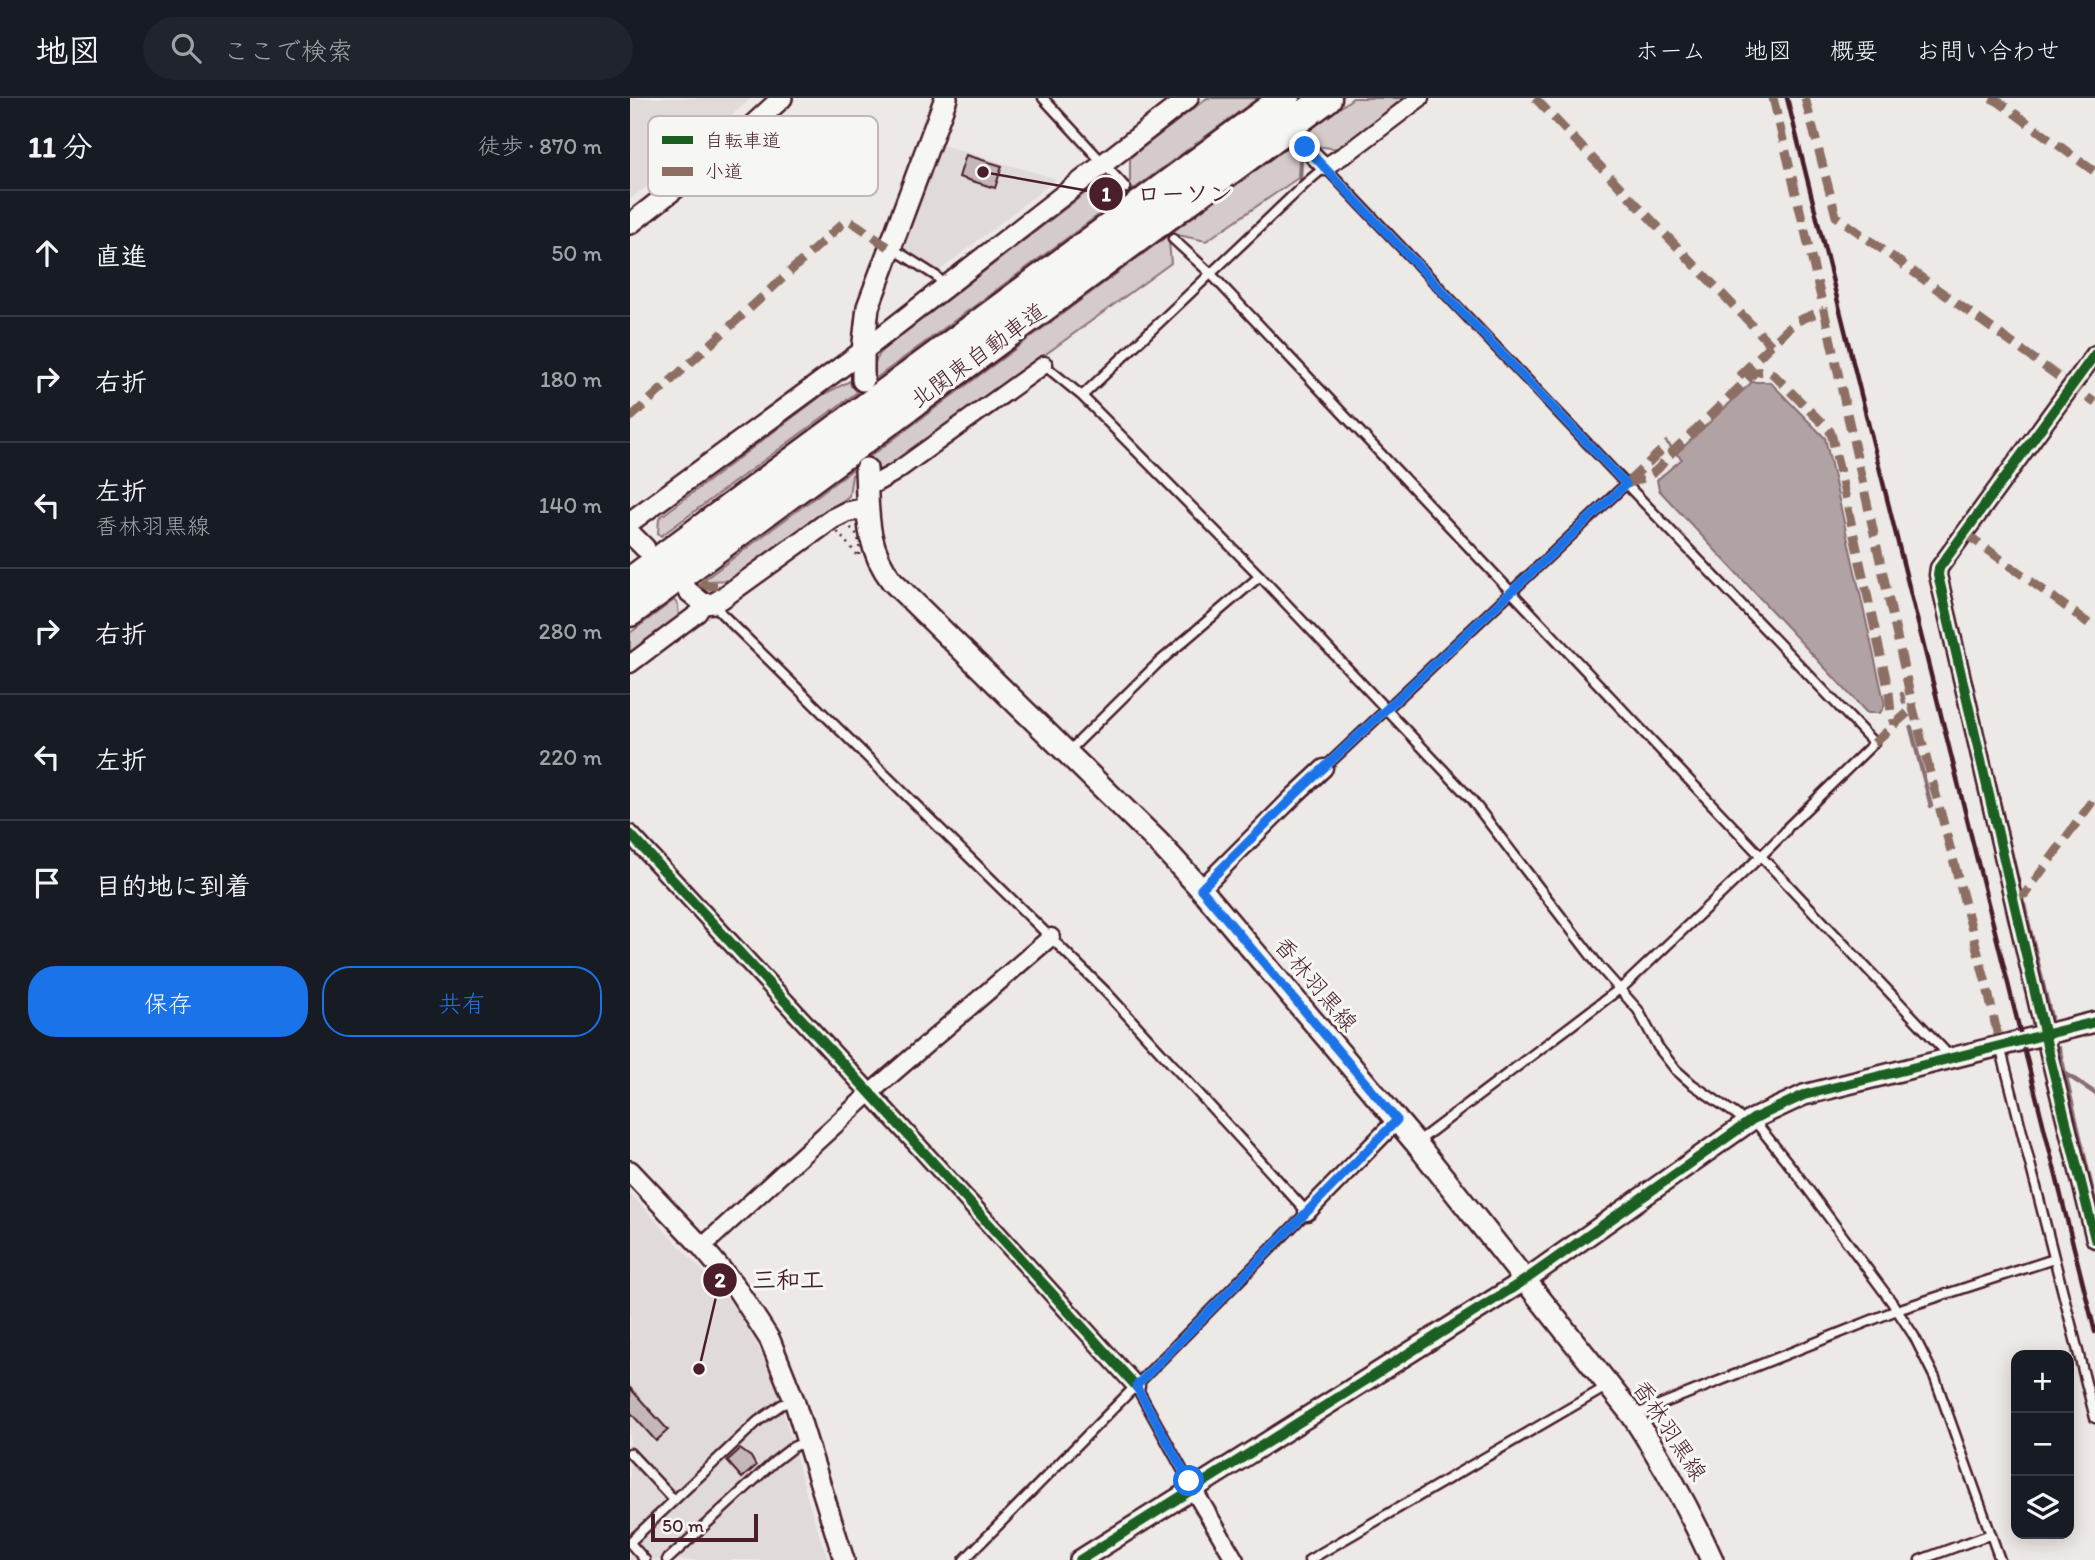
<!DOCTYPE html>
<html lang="ja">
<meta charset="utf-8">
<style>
:root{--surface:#171b24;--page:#20242c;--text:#f1f3f6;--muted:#9ea1a6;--line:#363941;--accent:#1a73e8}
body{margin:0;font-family:Itim,"Klee One",sans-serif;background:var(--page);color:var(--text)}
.controls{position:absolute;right:21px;bottom:21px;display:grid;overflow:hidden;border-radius:14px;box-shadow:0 4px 18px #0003}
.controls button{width:63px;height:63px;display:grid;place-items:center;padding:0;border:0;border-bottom:2px solid var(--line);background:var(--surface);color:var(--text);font:35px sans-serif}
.scale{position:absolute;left:21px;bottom:18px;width:107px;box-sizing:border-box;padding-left:7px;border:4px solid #4a1f2b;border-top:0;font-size:19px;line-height:24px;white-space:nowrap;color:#4a1f2b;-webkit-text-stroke:5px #f6f6f2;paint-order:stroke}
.stop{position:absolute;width:21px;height:21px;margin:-16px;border:5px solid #1a73e8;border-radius:50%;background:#fff}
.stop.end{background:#1a73e8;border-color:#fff;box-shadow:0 2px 7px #0008}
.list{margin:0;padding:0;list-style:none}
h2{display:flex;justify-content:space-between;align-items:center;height:91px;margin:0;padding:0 28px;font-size:30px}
h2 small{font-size:23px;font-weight:400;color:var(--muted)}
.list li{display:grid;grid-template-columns:46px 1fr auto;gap:21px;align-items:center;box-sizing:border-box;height:126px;padding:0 28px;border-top:2px solid var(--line)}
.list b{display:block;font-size:26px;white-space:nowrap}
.list p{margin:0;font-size:23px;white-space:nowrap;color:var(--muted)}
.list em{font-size:23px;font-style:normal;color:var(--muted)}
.actions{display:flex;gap:14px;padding:21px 28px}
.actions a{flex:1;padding:16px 0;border:2px solid var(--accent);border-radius:28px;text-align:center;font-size:24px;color:var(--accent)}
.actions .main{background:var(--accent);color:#fff}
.icon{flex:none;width:38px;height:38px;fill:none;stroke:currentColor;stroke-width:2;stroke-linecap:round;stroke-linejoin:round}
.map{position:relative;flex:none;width:1465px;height:1462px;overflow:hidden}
header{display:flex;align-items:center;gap:42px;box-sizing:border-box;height:98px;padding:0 35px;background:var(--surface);border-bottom:2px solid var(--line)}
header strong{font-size:33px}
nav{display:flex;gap:38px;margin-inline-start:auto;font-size:24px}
.search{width:490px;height:63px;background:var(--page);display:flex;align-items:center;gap:18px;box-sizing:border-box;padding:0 24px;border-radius:38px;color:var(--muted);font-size:26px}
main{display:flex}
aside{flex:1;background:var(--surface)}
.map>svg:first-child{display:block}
.built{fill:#e0dad8}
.green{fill:#d4cbca;stroke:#8f757a;stroke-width:2}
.water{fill:#b1a2a3;stroke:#886e73;stroke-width:2}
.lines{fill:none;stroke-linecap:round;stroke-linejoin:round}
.stream{stroke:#886e73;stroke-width:4.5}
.building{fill:#c4b7b7;stroke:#4a1f2b;stroke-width:2}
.minor-tunnel{stroke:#ccc1c1;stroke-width:16;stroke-dasharray:16 8;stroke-linecap:butt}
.service-casing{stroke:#4a1f2b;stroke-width:13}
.minor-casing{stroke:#4a1f2b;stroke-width:21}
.tertiary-casing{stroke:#4a1f2b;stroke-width:24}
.secondary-casing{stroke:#4a1f2b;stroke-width:26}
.motorway-casing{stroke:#4a1f2b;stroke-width:33}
.path{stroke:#4a1f2b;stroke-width:2.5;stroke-dasharray:2 5;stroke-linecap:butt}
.service{stroke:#f6f6f2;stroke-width:8}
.minor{stroke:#f6f6f2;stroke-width:16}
.tertiary{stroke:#f6f6f2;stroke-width:19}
.secondary{stroke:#f6f6f2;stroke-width:21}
.motorway{stroke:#f6f6f2;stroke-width:28}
.rail{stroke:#4a1f2b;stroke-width:4.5}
.quiet{stroke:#8d6e63;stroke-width:9;stroke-dasharray:18 9;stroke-linecap:butt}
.cycleway-casing{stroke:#f6f6f2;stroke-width:15}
.cycleway{stroke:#1b5e20;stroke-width:10}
.route{stroke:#1a73e8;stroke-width:9}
.labels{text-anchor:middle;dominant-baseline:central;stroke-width:6;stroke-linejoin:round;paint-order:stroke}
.street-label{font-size:23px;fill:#4a1f2b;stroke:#f6f6f2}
.key{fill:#f6f6f2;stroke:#c2b6b6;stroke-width:2}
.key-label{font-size:19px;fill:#4a1f2b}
.leader{fill:none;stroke:#4a1f2b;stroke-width:2.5}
.callout-dot{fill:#4a1f2b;stroke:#f6f6f2;stroke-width:2.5}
.mark-label{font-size:21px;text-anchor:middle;font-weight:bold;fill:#fff}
.callout-label{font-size:24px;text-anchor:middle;font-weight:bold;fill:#4a1f2b;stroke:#f6f6f2;stroke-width:6;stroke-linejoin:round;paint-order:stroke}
</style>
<header>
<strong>地図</strong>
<div class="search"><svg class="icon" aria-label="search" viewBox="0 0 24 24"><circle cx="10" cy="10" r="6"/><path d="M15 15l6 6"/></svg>ここで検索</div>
<nav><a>ホーム</a><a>地図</a><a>概要</a><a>お問い合わせ</a></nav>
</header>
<main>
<aside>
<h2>11 分<small>徒歩 · 870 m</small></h2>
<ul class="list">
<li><svg class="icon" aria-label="ahead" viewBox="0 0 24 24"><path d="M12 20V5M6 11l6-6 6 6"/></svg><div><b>直進</b></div><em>50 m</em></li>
<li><svg class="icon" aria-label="right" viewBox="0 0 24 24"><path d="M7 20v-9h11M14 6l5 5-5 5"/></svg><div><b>右折</b></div><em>180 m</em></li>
<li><svg class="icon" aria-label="left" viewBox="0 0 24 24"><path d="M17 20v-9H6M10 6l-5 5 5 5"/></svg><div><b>左折</b><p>香林羽黒線</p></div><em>140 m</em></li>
<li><svg class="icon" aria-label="right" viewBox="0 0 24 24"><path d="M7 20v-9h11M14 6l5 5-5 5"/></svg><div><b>右折</b></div><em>280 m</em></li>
<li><svg class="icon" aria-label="left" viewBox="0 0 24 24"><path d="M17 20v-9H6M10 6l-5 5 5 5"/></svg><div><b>左折</b></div><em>220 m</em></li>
<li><svg class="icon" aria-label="arrive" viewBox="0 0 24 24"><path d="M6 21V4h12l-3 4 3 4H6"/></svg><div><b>目的地に到着</b></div></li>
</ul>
<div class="actions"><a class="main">保存</a><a>共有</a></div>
</aside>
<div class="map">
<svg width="1465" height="1462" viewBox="0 0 1465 1462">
<rect width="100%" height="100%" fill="#ece9e6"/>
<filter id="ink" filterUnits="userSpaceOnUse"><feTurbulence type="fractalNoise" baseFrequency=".0143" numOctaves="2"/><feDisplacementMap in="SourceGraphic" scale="14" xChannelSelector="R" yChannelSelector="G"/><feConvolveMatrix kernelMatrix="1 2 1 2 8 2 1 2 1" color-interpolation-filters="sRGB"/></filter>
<g filter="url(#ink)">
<path class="built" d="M 0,0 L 121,0 L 51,63 L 0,101 Z
M 306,45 L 426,81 L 309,173 L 268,146 Z
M 0,1095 L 93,1195 L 112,1221 L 129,1250 L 147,1291 L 179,1406 L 198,1462 L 0,1462 Z"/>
<path class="green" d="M 577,0 L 628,0 L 31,438 L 28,435 L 29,420 L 194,296 L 220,283 L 221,288 L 241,278 L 242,271 L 251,253 L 459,92 C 475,93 487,97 500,87 L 500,61 L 502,58 Z
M 723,0 L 777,0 L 709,51 L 685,48 L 681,45 L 667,56 L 669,60 L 668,80 L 576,143 L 548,137 L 539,144 L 541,165 L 259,370 L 244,372 L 244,368 L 222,377 L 219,398 L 104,482 L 78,483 L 75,481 Z
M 44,502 L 48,507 L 49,522 L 0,557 L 0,535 Z"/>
<path class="water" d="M 1122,284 L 1140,284 L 1195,340 L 1255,607 L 1250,615 L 1237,615 L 1029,392 L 1027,382 L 1052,361 L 1046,356 Z"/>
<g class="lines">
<path class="stream" d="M 669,56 L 671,58 L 670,80
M 1272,596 L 1274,604
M 1281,630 L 1301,708
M 1361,670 L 1389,787
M 1394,807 L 1421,920
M 1429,950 L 1465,1104
M 1436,976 L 1465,995"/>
</g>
<path class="building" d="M 336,57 L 372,68 L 365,90 L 329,79 Z
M 0,1290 L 38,1332 L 26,1343 L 0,1314 Z
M 110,1351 L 121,1359 L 126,1368 L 112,1380 L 97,1363 Z"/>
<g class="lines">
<path class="minor-tunnel" d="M 627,0 L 675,49"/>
<g class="service-casing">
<path id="service" d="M 413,0 L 496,90
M 543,141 L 580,175 L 1314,952 L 1320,961
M 262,150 L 306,178 L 316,189
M 414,267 L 452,298 L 630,478 L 841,701 L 969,868 L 1008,912 L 1028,949 L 1046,972 L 1062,986 L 1107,1017 L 1115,1025
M 452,298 L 676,85 L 695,69 L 996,386 L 1244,645 L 1158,729 L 1155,734 L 1131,758 L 996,886 L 786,1045
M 84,505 L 92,516 L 476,894 L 677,1114 L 334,1462
M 439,653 L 528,565 L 630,478
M 694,670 L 996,386
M 1370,948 L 1465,1320
M 1123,1021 L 1166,1075 L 1261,1203 L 1284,1238 L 1305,1280 L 1370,1462
M 506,1288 L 563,1391
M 1004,1317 L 1267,1212 L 1424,1161
M 0,1355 L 44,1402
M 0,1444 L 128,1323 L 151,1307 L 164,1302
M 0,1445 L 15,1462
M 37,1462 L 145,1363 L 163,1349 L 177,1343
M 679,1462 L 976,1289
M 1290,1462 L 1361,1436"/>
</g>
<g class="minor-casing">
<path id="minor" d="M 675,49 L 695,69 L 720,53 L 790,0
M 1465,256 L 1309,470 L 1308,477 L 1420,960 L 1465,1141
M 237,390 L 264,375 L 414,267
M 0,566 L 68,515 L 74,506
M 0,736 L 240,995 L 506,1288
M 571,791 L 665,697 L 694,670
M 677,1114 L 767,1022
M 72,1149 L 240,995 L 421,839
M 563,1391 L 605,1462"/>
</g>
<g class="tertiary-casing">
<path id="tertiary" d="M 0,126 L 102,46 L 152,0
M 0,424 L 233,253 L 558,0
M 0,435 L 15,450
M 58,493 L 74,506 L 84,505 L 91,501 L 202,421 L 216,414 L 237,410
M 0,1073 L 72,1149 L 105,1188 L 140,1242 L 164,1302 L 214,1462
M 450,1462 L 895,1182 L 1123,1021 L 1174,997 L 1465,924"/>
</g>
<g class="secondary-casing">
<path id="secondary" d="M 233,282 L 233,253 L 238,209 L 316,0
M 236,371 C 238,414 235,448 262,483 L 528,744 L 571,791 L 786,1045 L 1003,1318 C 1033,1364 1059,1411 1082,1462"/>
</g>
<g class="motorway-casing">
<path id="motorway" d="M 0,484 L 655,0
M 0,514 L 697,0"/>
</g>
<path class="path" d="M 214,427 C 230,432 230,445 229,459 L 204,430 Z"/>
<use href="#service" class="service"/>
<use href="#minor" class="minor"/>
<use href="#tertiary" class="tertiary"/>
<use href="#secondary" class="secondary"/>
<use href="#motorway" class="motorway"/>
<path class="rail" d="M 1157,0 L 1465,1234"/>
<path class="quiet" d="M 905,0 L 1141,247
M 1143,0 L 1194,212 L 1283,610 L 1357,889 L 1370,948
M 1175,0 L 1206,118 L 1465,305
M 1361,0 L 1369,4 L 1465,74
M 1109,278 L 1165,224 L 1194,212
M 0,320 L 213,125 L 220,123 C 234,130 245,142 259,149
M 998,384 L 1039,345
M 996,386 C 1012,381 1027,377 1036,360 L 1125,274 L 1137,273 L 1143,276 L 1200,333 L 1202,339 L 1259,594 L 1261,615 L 1264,626
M 1335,435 L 1465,530
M 70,484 L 78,488 L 96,488
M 1244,645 L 1283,610
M 1384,799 L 1395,796 L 1465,700"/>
<g class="cycleway-casing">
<path id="cycleway" d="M 1465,256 L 1309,470 L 1308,477 L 1420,960 L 1465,1141
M 0,736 L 240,995 L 506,1288
M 450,1462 L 895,1182 L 1123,1021 L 1174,997 L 1465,924"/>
</g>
<use href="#cycleway" class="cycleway"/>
</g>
</g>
<g class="lines" filter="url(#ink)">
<path class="route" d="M 559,1383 L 506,1288 L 767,1022 L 571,791 L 665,697 L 996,386 L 675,49"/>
</g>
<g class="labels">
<g class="street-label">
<text transform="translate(348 257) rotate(-36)">北関東自動車道</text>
<text transform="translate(686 886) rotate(50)">香林羽黒線</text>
<text transform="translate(1040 1332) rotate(57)">香林羽黒線</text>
</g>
</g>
<rect x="18" y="18" width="230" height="80" rx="10" class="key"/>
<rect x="32" y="38" width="31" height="8" fill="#1b5e20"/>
<rect x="32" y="69" width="31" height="9" fill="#8d6e63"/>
<g class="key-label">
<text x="75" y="49">自転車道</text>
<text x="75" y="80">小道</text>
</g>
<path class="leader" d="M353 74L476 96M69 1271L90 1182"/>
<g class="callout-dot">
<circle cx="353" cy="74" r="7"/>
<circle cx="69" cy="1271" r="7"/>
<circle cx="476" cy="96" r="18"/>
<circle cx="90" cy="1182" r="18"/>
</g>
<g class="mark-label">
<text x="476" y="103">1</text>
<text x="90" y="1189">2</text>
</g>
<g class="callout-label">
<text x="555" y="104">ローソン</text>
<text x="158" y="1190">三和工</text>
</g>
</svg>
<div class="controls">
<button>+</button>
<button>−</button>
<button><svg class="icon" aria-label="layers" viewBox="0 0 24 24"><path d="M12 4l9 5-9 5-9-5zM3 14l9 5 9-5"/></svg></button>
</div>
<div class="scale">50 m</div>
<div class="stop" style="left:559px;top:1383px"></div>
<div class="stop end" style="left:675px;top:49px"></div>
</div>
</main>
